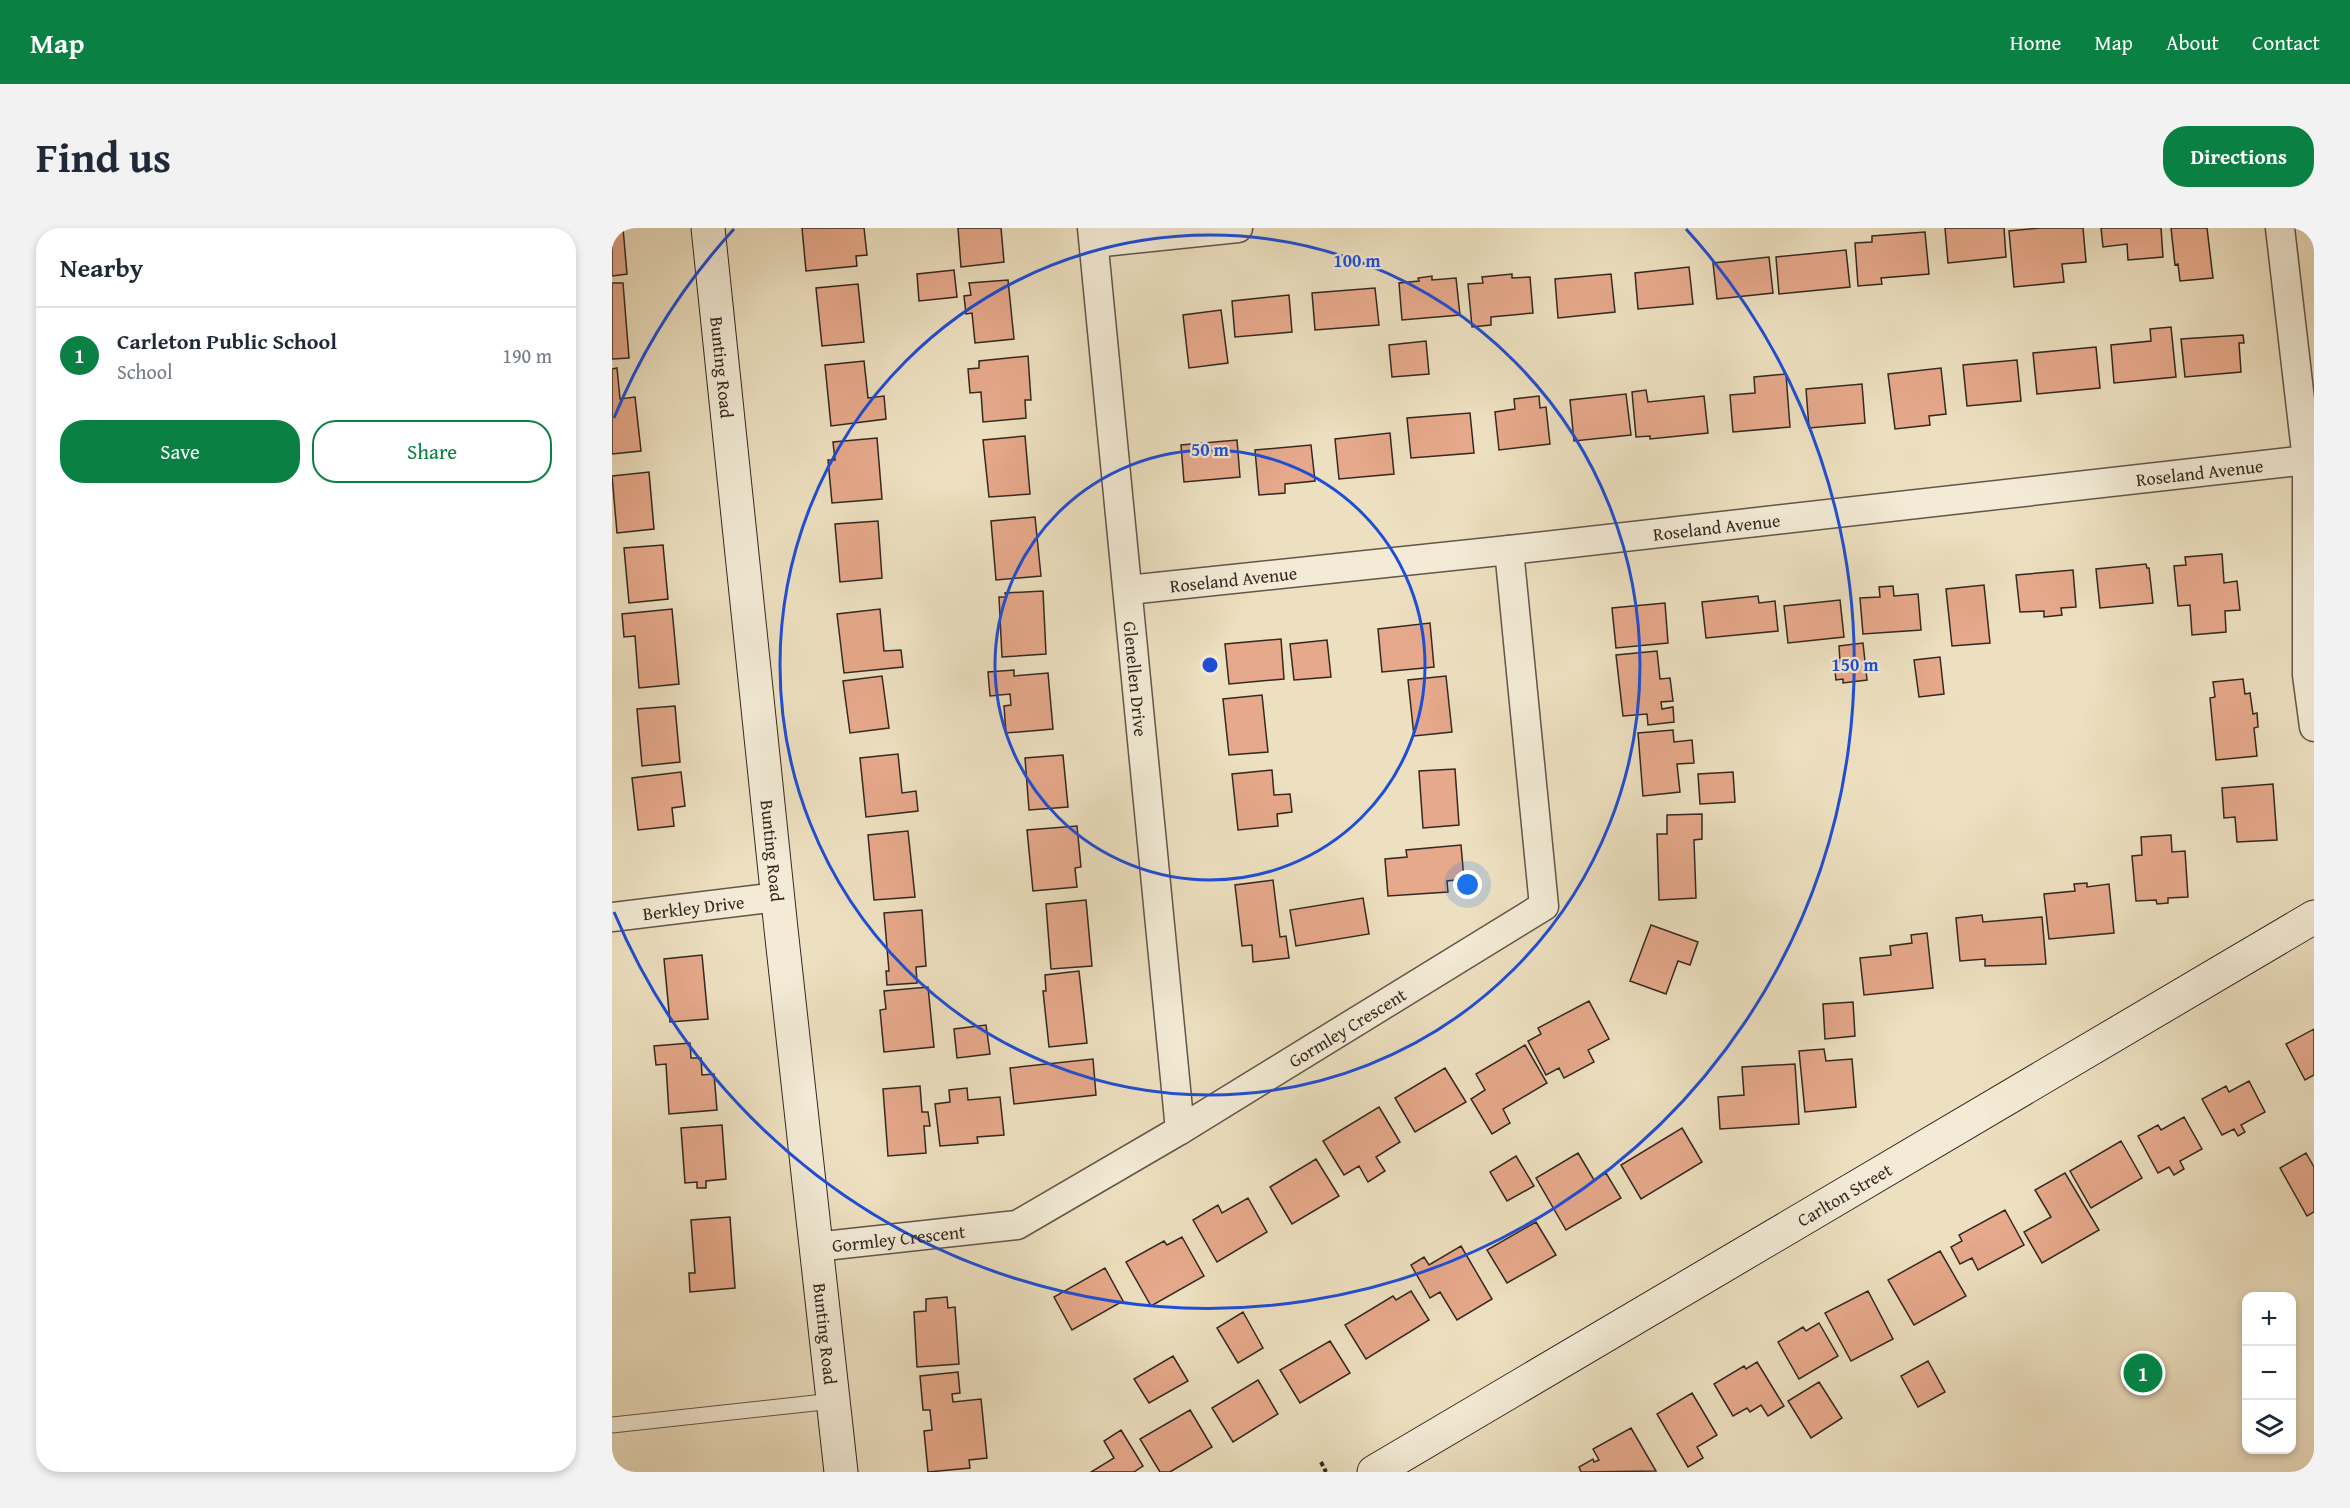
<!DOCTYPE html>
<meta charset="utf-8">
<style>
:root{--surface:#fff;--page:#f2f2f3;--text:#1f2937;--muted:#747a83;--line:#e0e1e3;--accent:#0b8043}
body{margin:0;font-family:"Gentium Book Plus",serif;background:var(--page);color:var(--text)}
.controls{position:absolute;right:18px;bottom:18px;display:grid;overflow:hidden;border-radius:12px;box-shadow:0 3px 9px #0003}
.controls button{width:54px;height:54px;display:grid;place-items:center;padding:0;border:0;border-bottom:2px solid var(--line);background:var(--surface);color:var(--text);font:30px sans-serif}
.you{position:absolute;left:856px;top:657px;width:21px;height:21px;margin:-15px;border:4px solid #fff;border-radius:50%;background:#1a73e8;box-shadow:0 0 0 9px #1a73e833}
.badge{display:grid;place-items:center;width:39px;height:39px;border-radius:50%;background:var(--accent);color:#fff;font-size:20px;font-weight:700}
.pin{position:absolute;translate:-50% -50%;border:3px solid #fff;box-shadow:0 2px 6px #0006}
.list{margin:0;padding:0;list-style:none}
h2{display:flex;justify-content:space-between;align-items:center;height:78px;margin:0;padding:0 24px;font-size:26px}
h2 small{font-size:20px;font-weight:400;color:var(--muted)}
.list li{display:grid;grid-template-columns:39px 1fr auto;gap:18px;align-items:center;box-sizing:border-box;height:96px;padding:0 24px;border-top:2px solid var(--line)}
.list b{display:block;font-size:22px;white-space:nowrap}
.list p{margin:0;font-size:20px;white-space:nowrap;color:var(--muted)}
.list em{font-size:20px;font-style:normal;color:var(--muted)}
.actions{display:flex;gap:12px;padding:18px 24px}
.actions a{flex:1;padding:14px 0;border:2px solid var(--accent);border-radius:24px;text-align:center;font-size:21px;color:var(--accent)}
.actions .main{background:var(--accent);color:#fff}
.icon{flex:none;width:33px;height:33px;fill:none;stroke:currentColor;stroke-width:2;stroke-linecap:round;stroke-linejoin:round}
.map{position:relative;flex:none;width:1702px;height:1244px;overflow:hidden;border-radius:24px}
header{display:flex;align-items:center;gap:36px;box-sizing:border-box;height:84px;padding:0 30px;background:var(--accent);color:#fff}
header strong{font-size:28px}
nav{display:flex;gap:33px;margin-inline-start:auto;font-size:21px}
.intro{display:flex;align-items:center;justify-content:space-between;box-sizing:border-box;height:144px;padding:0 36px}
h1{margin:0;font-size:42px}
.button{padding:15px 27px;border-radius:24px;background:var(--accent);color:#fff;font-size:21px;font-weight:700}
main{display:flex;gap:36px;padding:0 36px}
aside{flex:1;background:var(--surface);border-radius:24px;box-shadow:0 3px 9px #0003}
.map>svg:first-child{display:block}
.building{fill:#e6a98b;stroke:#342821;stroke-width:1.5}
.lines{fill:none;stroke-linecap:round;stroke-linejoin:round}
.service-casing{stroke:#625649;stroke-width:17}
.minor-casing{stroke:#625649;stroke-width:31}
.secondary-casing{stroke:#342821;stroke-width:35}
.path{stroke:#342821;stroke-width:4;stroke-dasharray:4.5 3;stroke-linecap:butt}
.service{stroke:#f3ebd6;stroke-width:15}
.minor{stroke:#f3ebd6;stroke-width:28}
.secondary{stroke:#f3ebd6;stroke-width:33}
.ring{fill:none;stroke:#1d4ed8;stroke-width:3}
.labels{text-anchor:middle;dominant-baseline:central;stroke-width:4.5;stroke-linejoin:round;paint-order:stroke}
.street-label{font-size:18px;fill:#342821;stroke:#f3ebd6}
.centre{fill:#1d4ed8;stroke:#f3ebd6;stroke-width:3}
.ring-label{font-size:18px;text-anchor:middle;font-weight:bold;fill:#1d4ed8;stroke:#f3ebd6;stroke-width:4.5;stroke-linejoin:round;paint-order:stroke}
</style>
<header>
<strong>Map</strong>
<nav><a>Home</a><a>Map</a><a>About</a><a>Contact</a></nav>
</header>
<div class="intro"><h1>Find us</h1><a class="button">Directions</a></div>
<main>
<aside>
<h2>Nearby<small></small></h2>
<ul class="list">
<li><span class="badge">1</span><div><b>Carleton Public School</b><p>School</p></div><em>190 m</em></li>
</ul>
<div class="actions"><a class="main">Save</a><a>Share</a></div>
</aside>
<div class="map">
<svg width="1702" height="1244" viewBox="0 0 1702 1244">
<rect width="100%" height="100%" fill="#ede0c0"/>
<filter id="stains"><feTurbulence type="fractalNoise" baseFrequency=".00333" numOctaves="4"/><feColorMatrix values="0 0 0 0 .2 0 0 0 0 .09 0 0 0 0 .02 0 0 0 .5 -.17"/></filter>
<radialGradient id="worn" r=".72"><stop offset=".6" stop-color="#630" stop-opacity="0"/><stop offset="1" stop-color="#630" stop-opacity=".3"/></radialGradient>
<path class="building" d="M 0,0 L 11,0 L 15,46 L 0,48 Z
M 190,0 L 252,0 L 255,27 L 244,28 L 245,38 L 194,43 Z
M 346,0 L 389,0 L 392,34 L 349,39 Z
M 1333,0 L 1392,0 L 1394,29 L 1336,35 Z
M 1428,0 L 1471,0 L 1474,34 L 1450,36 L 1452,54 L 1402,59 L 1397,3 Z
M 1489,0 L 1549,0 L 1551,29 L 1516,32 L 1515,16 L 1491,19 Z
M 1559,0 L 1595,0 L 1601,50 L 1568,53 L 1566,36 L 1563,37 Z
M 1313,4 L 1317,46 L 1269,50 L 1270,56 L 1246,58 L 1243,15 L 1260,14 L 1260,8 Z
M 1234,22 L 1238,59 L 1167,66 L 1164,29 Z
M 1157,29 L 1161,65 L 1105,71 L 1101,35 Z
M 1077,39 L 1081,76 L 1026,81 L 1023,45 Z
M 342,42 L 345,69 L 307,73 L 305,46 Z
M 900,46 L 900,50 L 918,49 L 921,85 L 879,89 L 879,97 L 860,99 L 856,56 L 871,55 L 870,49 Z
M 999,46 L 1003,84 L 946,90 L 943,51 Z
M 820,48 L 820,52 L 844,50 L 848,87 L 790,92 L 787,55 L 807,53 L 806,50 Z
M 396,52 L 402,111 L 363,115 L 360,85 L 354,86 L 352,68 L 359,67 L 357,55 Z
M 0,55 L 11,55 L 17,130 L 0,131 Z
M 246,56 L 252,114 L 210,118 L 204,60 Z
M 763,60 L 767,97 L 703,102 L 700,65 Z
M 677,67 L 680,104 L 623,109 L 620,73 Z
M 609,82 L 616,135 L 577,140 L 571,87 Z
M 1559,99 L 1564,149 L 1502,155 L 1499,117 L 1539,113 L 1538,101 Z
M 1631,107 L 1632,115 L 1627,115 L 1629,144 L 1573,149 L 1569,111 Z
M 814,113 L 817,146 L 780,149 L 777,117 Z
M 1484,119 L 1488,160 L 1425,166 L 1421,125 Z
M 416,128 L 419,172 L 413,172 L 414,190 L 371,194 L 369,164 L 358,165 L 356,141 L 367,140 L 367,133 Z
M 1405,132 L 1409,173 L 1355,178 L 1351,137 Z
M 252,133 L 256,170 L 272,168 L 274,191 L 219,198 L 213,137 Z
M 5,140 L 8,171 L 23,169 L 29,223 L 0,226 L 0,141 Z
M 1329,140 L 1334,186 L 1317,188 L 1318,197 L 1283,201 L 1276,146 Z
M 1174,146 L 1178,199 L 1121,204 L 1118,167 L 1143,165 L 1142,149 Z
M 1250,156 L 1253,195 L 1197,200 L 1194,161 Z
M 1034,162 L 1036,174 L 1092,168 L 1096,205 L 1038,211 L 1038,208 L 1024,209 L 1020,164 Z
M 1014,166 L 1019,207 L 962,213 L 958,172 Z
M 927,168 L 928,180 L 934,179 L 938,216 L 887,222 L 883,184 L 903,181 L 902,171 Z
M 858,185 L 862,225 L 799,230 L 795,190 Z
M 778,205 L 782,246 L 727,251 L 723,211 Z
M 413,208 L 418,266 L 377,269 L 371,212 Z
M 265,210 L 270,271 L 220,275 L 216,232 L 223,232 L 221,214 Z
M 625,212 L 628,249 L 572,254 L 569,217 Z
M 699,217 L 703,253 L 673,256 L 673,265 L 647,267 L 643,222 Z
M 37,244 L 42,301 L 5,305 L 0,248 Z
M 423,289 L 429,348 L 384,352 L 379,293 Z
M 266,293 L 270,350 L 228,354 L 223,296 Z
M 51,317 L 56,371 L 17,375 L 12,320 Z
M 1610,326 L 1612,355 L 1625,353 L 1628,382 L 1613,383 L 1614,404 L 1580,407 L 1578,377 L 1566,378 L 1562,338 L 1574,337 L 1573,329 Z
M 1534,336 L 1535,340 L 1537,340 L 1541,375 L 1488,380 L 1484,341 Z
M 1461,342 L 1464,379 L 1449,380 L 1450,387 L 1432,389 L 1432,383 L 1408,384 L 1404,347 Z
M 1372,357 L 1378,415 L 1340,418 L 1334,361 Z
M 1281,358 L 1282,368 L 1306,366 L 1309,402 L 1251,406 L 1248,370 L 1268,369 L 1267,359 Z
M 431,363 L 434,426 L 390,429 L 387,369 L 394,369 L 393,365 Z
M 1146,368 L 1147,375 L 1163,373 L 1166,403 L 1094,410 L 1090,374 Z
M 1228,372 L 1232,409 L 1176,415 L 1172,378 Z
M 1053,375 L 1056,415 L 1004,420 L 1000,380 Z
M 60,381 L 67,456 L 27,460 L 23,408 L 12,409 L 10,386 Z
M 268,381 L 272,423 L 289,422 L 291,439 L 232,445 L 225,386 Z
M 818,395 L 822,439 L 770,444 L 766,401 Z
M 669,411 L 672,451 L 617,456 L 613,416 Z
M 715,412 L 719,449 L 682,452 L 678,416 Z
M 1251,415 L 1255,452 L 1231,455 L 1231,451 L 1224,452 L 1222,434 L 1228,434 L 1227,418 Z
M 1045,423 L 1048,451 L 1058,450 L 1061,473 L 1049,474 L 1050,481 L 1061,479 L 1062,494 L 1036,497 L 1035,486 L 1011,488 L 1004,427 Z
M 1328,429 L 1332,466 L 1307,469 L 1302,432 Z
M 402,442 L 402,448 L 436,445 L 441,501 L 394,505 L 392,478 L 399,477 L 398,466 L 378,468 L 376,444 Z
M 270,448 L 277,500 L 238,505 L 231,453 Z
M 834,448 L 840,504 L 802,508 L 796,452 Z
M 1631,451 L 1633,466 L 1638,465 L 1641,486 L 1645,485 L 1646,499 L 1642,500 L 1645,528 L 1604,532 L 1598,470 L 1603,469 L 1601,454 Z
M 650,467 L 656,524 L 617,527 L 611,471 Z
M 63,478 L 68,534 L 30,538 L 25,481 Z
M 1061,502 L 1062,514 L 1080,512 L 1082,535 L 1065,536 L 1068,564 L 1031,568 L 1026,505 Z
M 286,526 L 290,565 L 304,563 L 306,583 L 254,589 L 248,530 Z
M 451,527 L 456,579 L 417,582 L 413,530 Z
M 843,541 L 847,597 L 811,600 L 807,543 Z
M 660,542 L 662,567 L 678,566 L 680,584 L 665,586 L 666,598 L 626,602 L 620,546 Z
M 69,544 L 73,578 L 60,580 L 62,598 L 26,602 L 20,550 Z
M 1121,544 L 1123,574 L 1088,576 L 1086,546 Z
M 1661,556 L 1665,612 L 1625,614 L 1623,589 L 1612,590 L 1610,560 Z
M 1090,586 L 1090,611 L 1082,612 L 1084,670 L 1047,672 L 1045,606 L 1055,606 L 1055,587 Z
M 465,598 L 469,639 L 463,640 L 465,659 L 421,663 L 415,602 Z
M 296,603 L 303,669 L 262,672 L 256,607 Z
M 1559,607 L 1560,624 L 1573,623 L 1576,669 L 1556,670 L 1556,675 L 1545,676 L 1544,672 L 1524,673 L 1520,628 L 1530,627 L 1529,609 Z
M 849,617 L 852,651 L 835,653 L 836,664 L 776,668 L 773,631 L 795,629 L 794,622 Z
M 661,652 L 668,709 L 674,708 L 677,730 L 641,734 L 640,717 L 630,718 L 623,657 Z
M 1475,655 L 1475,659 L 1497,656 L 1502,705 L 1437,711 L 1432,666 L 1463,663 L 1462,656 Z
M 751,670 L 757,706 L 684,718 L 678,682 Z
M 474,672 L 480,738 L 439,741 L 434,676 Z
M 310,682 L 314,738 L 304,739 L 305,755 L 275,757 L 274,743 L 277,743 L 272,685 Z
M 1370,687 L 1371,694 L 1430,689 L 1434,736 L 1373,738 L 1373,731 L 1348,733 L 1344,690 Z
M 1039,697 L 1086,714 L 1078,737 L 1066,733 L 1054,766 L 1018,753 Z
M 1315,705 L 1321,760 L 1252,767 L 1248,730 L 1279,727 L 1278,718 L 1300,715 L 1299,707 Z
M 90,727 L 96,791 L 58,794 L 52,731 Z
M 467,743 L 475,815 L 437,819 L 431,763 L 434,763 L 433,747 Z
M 316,759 L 322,819 L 272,824 L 268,782 L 274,781 L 272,763 Z
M 977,773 L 997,811 L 976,822 L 982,834 L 952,850 L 947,840 L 934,847 L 916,813 L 929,806 L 926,800 Z
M 1241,774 L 1243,808 L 1213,811 L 1211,776 Z
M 374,797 L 378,826 L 345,830 L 342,801 Z
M 1702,801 L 1702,847 L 1693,852 L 1674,816 Z
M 78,815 L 79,830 L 89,830 L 90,847 L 102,846 L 105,882 L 57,886 L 54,836 L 44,837 L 42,818 Z
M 913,817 L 935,855 L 891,881 L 898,895 L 880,906 L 859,871 L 873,862 L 864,846 Z
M 1212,821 L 1214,833 L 1240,831 L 1244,879 L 1193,884 L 1187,823 Z
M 481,831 L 484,867 L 402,876 L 398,840 Z
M 1183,836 L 1187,896 L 1108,901 L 1106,869 L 1132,867 L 1130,839 Z
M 833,840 L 854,874 L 803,904 L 783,870 Z
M 1637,853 L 1653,884 L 1629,897 L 1633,904 L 1626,908 L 1622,901 L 1610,907 L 1590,871 L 1614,858 L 1617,864 Z
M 308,858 L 310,884 L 316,884 L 318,898 L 312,898 L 314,925 L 276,928 L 271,861 Z
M 355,860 L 356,872 L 388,869 L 392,907 L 365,909 L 366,915 L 328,918 L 323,876 L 338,874 L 337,862 Z
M 767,879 L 788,914 L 764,929 L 773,943 L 756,954 L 747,938 L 732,947 L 711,913 Z
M 1572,889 L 1590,921 L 1568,933 L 1572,941 L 1562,947 L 1557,939 L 1546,945 L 1526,908 L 1546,897 L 1549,902 Z
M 110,897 L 114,951 L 94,953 L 94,960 L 85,960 L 85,954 L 73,955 L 69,900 Z
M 1070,900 L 1090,934 L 1029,971 L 1009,937 Z
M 1509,913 L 1530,950 L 1479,980 L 1458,943 Z
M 966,925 L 982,952 L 994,945 L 1009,970 L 954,1002 L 924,950 Z
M 1694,925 L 1702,939 L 1702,984 L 1695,988 L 1668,940 Z
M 904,928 L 922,958 L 895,973 L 878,944 Z
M 704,931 L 727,968 L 680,996 L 658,959 Z
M 1453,945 L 1487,1002 L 1430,1035 L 1412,1004 L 1439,989 L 1423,962 Z
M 636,970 L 655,1004 L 605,1034 L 581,992 L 606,977 L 610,985 Z
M 1393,982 L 1412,1017 L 1366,1042 L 1360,1030 L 1348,1036 L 1339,1019 L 1350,1013 L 1347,1007 Z
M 118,989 L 123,1060 L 78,1064 L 77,1045 L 83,1045 L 79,992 Z
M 924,994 L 944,1027 L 895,1055 L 875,1022 Z
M 570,1009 L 592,1048 L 539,1078 L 514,1034 L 552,1013 L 555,1017 Z
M 849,1018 L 880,1071 L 845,1092 L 828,1064 L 818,1070 L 799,1037 L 812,1029 L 817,1037 Z
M 1328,1023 L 1354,1068 L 1302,1097 L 1276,1052 Z
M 493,1040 L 511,1073 L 460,1102 L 442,1069 Z
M 799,1063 L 817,1092 L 754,1131 L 733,1097 L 781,1068 L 784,1072 Z
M 1256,1063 L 1281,1111 L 1239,1133 L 1213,1085 Z
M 335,1069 L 336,1080 L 343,1079 L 347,1136 L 305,1139 L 302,1084 L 314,1083 L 314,1071 Z
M 631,1084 L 651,1120 L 626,1135 L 605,1100 Z
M 1207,1095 L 1226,1128 L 1187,1151 L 1166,1114 L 1191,1099 L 1194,1103 Z
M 718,1113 L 738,1145 L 688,1175 L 668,1142 Z
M 561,1128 L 576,1153 L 537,1175 L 522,1151 Z
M 1316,1133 L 1333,1164 L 1306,1179 L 1289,1148 Z
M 1145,1134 L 1172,1178 L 1156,1188 L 1149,1177 L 1138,1184 L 1135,1180 L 1121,1188 L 1102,1156 L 1132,1138 L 1134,1141 Z
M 346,1144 L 348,1165 L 340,1166 L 341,1174 L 369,1171 L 375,1230 L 357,1232 L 358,1240 L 316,1244 L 312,1203 L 320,1202 L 318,1182 L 311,1182 L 308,1148 Z
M 646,1152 L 666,1186 L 621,1214 L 600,1180 Z
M 1207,1154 L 1230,1190 L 1199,1210 L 1176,1173 Z
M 1080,1165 L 1105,1207 L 1085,1219 L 1091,1230 L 1076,1239 L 1045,1186 Z
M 578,1182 L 600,1219 L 558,1244 L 548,1244 L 528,1211 Z
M 1019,1200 L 1044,1243 L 969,1244 L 967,1239 L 981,1231 L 982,1234 L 987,1232 L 981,1221 Z
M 509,1202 L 531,1238 L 522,1244 L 479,1244 L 502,1230 L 492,1213 Z"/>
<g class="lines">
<g class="service-casing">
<path id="service" d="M 0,1197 L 221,1173"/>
</g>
<g class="minor-casing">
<g id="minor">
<path id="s1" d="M 480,0 L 568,902"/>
<path d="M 1668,0 L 1695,232 L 1695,447 L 1702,499"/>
<path d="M 482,15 L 626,0"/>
<path id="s2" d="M 516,362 L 897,322 L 1695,232"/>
<path id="s3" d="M 0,689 L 165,669"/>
<path id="s4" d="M 203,1019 L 405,997 L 568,902 L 932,678 L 897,322"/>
</g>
</g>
<g class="secondary-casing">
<g id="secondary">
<path id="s5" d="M 96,0 L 169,701 L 229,1244"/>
<path id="s6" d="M 762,1244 L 1702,689"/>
</g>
</g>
<path class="path" d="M 709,1234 L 714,1244"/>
<use href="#service" class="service"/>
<use href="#minor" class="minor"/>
<use href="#secondary" class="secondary"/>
</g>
<g class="ring">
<circle cx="598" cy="437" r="215"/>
<circle cx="598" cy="437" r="430"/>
<path d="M2 190A645 645 0 0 1 122 1M1074 1A645 645 0 1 1 2 684"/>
</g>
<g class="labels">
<g class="street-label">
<text stroke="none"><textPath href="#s5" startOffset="140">Bunting Road</textPath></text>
<text stroke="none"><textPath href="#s2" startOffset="1078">Roseland Avenue</textPath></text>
<text stroke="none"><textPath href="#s2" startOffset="592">Roseland Avenue</textPath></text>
<text stroke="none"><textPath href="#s2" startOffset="106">Roseland Avenue</textPath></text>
<text stroke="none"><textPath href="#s1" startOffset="453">Glenellen Drive</textPath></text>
<text stroke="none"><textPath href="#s5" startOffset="626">Bunting Road</textPath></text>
<text stroke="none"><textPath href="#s3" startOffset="82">Berkley Drive</textPath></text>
<text stroke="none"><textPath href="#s4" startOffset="588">Gormley Crescent</textPath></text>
<text stroke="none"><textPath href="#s6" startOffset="546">Carlton Street</textPath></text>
<text stroke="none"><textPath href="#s4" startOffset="84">Gormley Crescent</textPath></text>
<text stroke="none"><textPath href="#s5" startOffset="1112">Bunting Road</textPath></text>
</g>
</g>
<circle cx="598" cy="437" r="9" class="centre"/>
<g class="ring-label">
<text x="745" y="39">100 m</text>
<text x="598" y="228">50 m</text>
<text x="1243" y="443">150 m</text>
</g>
<rect width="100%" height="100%" filter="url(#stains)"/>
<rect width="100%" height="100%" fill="url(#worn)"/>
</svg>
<div class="controls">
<button>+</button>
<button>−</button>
<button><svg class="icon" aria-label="layers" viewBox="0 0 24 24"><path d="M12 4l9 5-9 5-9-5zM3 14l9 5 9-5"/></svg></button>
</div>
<div class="you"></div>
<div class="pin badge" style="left:1531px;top:1145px">1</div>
</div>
</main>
